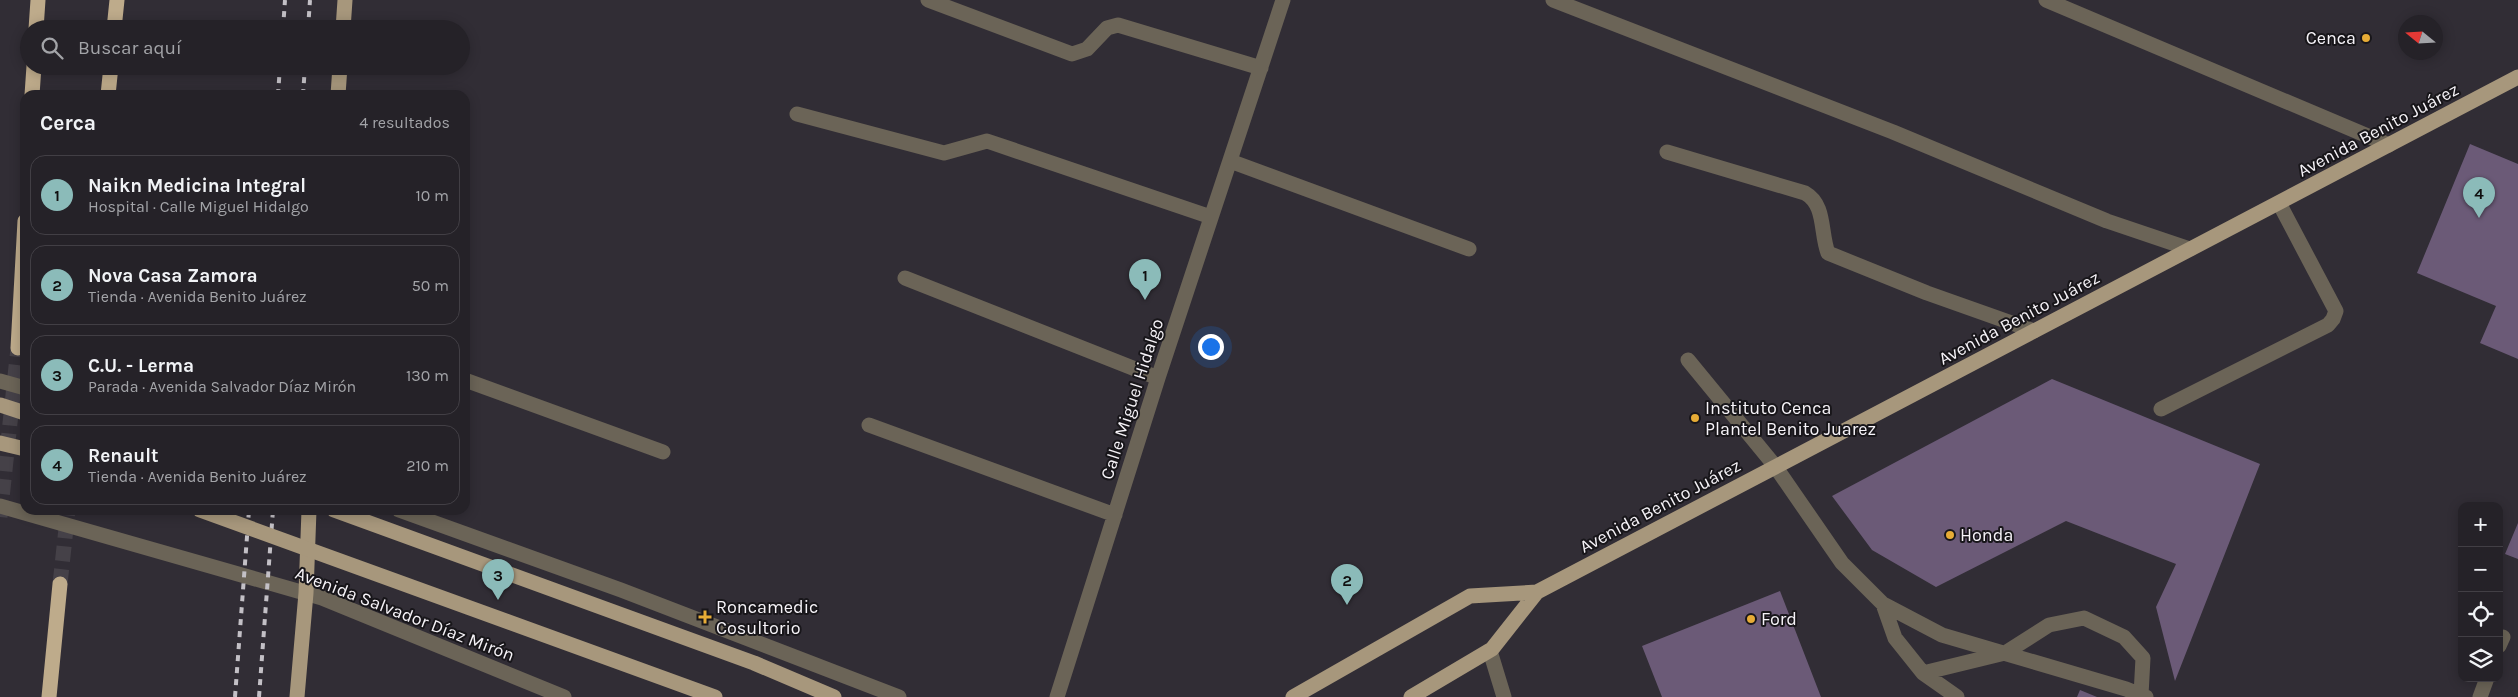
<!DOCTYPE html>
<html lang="es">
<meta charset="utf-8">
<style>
:root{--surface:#252228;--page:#2d2a30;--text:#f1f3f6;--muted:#a3a4a8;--line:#423f45;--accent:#8bbbb9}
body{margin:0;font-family:Karla,sans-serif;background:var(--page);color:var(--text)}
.controls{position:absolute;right:15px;bottom:15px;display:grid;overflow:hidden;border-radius:10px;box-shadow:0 2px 12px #0003}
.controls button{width:45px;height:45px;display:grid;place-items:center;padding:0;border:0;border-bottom:1px solid var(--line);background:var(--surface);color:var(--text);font:25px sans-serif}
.compass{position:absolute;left:2398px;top:15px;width:45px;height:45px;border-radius:50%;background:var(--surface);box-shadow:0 2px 12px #0003;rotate:288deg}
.you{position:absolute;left:1210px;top:346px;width:18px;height:18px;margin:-12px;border:4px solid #fff;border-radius:50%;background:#1a73e8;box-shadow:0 0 0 8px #1a73e833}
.badge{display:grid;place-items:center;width:32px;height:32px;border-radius:50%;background:var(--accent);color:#111;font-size:16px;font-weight:700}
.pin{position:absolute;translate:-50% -41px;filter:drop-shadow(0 1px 2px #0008)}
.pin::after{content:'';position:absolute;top:26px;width:18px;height:15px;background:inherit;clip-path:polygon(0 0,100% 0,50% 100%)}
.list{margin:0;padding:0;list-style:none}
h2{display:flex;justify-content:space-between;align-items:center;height:65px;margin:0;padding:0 20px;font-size:21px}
h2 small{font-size:16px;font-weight:400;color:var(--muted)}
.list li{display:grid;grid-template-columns:32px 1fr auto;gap:15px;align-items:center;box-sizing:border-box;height:80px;margin:0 10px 10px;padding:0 10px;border:1px solid var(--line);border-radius:15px}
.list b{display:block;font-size:19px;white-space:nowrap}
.list p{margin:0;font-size:16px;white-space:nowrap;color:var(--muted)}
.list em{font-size:16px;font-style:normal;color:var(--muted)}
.icon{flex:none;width:28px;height:28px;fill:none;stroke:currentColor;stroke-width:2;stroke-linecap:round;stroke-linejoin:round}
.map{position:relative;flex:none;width:2518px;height:697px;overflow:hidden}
.search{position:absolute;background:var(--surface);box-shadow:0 2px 12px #0003;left:20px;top:20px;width:450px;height:55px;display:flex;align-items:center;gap:12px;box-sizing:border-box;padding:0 18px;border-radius:28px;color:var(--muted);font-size:19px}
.panel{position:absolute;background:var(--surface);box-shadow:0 2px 12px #0003;left:20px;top:90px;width:450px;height:425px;border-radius:15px}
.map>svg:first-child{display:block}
.building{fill:#6b5a77}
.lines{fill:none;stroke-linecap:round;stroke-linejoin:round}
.highway-tunnel{stroke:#454148;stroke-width:15;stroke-dasharray:15 8;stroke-linecap:butt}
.minor{stroke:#6b6457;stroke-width:15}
.major{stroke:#a7977c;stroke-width:15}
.highway{stroke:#beab8b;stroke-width:15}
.rail{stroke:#c3c0c6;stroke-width:4;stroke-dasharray:6 6;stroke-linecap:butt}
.major-bridge{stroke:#a7977c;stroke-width:15}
.poi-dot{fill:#e7ac36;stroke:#18161a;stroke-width:2}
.labels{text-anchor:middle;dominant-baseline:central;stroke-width:4;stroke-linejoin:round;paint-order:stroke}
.poi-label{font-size:18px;fill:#f6f3f8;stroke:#18161a;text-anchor:start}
.street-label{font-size:18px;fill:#f6f3f8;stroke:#18161a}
</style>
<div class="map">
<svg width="2518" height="697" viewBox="0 0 2518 697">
<rect width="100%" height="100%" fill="#312d35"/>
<path class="building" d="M 2470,144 L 2518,164 L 2518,359 L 2480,343 L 2496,306 L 2417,273 Z
M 2052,379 L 2260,464 L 2175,681 L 2156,607 L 2176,564 L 2066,521 L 1936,587 L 1872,550 L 1832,496 Z
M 2518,523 L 2518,559 L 2505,554 Z
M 1780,591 L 1821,697 L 1662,697 L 1642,646 Z
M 2080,690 L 2097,697 L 2077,697 Z"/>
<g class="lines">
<path class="highway-tunnel" d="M 0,517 L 18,348
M 60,584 L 68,510"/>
<path class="minor" d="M 928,0 L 1072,54 L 1087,49 L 1107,28 L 1118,25 L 1261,68
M 1553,0 L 1893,132 L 2107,221 L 2190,249
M 2046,0 L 2389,145
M 797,114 L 944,153 L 987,141 L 1211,217
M 1667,152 L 1805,193 C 1826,205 1820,232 1828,253 L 1927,293 L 2034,331
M 1230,161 L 1469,249
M 905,278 L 1158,378
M 1688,360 L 1775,466 L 1842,563 L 1883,604 L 1942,635 L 2126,689 L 2146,697
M 465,380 L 663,452
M 0,381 L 25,388
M 2161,409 L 2328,325 L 2333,319 L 2336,311 L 2279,203
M 869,425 L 1115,515
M 0,506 L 322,598 L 564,697
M 399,510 L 621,590 L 899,697
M 1883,604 L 1895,638 L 1923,673 L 1957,697
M 2499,646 L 2503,637
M 1490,651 L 1504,697
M 1923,673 L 2005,653 L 2049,625 L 2084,618 L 2124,637 L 2143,658 L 2141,695
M 1057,697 L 1158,378 L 1283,0
M 2480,697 L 2487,678"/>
<path class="major" d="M 343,29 L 345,0
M 338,95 L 340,66
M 334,510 L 754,663 L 834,697
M 297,697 L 306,593 L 309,510
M 1293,697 L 1470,596 L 1537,592
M 1411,697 L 1492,649 L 1537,592 L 2518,77"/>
<path class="highway" d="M 36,29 L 38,0
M 114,29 L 117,0
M 32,95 L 34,66
M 108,95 L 111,66
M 18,348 L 25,221
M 49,697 L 60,584"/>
<path class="rail" d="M 283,29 L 285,0
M 308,29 L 310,0
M 278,95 L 280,66
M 303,95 L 305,66
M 235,697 L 249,510
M 259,697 L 273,510"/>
<path class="major-bridge" d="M 0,405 L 25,413
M 0,443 L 25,449
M 200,510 L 715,697"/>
</g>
<g class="poi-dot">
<circle cx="2366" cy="38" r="5"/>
<circle cx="1695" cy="418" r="5"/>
<circle cx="1950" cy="535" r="5"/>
<path d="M702.5 609.5h5v5h5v5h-5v5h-5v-5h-5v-5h5z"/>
<circle cx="1751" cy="619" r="5"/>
</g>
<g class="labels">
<g class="poi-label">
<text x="2356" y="38" text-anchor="end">Cenca</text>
<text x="1705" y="408">Instituto Cenca<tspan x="1705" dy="21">Plantel Benito Juarez</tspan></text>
<text x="1960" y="535">Honda</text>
<text x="716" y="607">Roncamedic<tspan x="716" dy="21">Cosultorio</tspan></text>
<text x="1761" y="619">Ford</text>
</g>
<g class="street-label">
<text transform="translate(2378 130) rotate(-28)">Avenida Benito Juárez</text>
<text transform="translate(2019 318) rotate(-28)">Avenida Benito Juárez</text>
<text transform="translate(1132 399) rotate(-72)">Calle Miguel Hidalgo</text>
<text transform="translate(1660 506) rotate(-28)">Avenida Benito Juárez</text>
<text transform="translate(405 614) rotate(21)">Avenida Salvador Díaz Mirón</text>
</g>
</g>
</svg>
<div class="controls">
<button>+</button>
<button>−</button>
<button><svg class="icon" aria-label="locate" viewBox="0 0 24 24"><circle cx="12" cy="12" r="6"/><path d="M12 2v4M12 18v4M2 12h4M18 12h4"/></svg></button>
<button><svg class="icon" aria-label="layers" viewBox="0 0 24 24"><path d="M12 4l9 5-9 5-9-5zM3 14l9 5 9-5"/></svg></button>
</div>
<svg class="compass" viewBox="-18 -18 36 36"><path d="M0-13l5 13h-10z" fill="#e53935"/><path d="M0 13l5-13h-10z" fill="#a3a4a8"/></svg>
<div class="you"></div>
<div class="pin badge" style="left:1145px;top:300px">1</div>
<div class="pin badge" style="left:1347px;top:605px">2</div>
<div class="pin badge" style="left:498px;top:600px">3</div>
<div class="pin badge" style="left:2479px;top:218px">4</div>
<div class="search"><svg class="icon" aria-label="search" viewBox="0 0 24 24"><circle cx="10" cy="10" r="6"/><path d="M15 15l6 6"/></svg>Buscar aquí</div>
<section class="panel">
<h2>Cerca<small>4 resultados</small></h2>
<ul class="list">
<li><span class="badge">1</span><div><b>Naikn Medicina Integral</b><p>Hospital · Calle Miguel Hidalgo</p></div><em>10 m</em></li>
<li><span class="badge">2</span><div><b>Nova Casa Zamora</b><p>Tienda · Avenida Benito Juárez</p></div><em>50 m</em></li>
<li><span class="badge">3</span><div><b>C.U. - Lerma</b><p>Parada · Avenida Salvador Díaz Mirón</p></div><em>130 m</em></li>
<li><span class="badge">4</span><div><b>Renault</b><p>Tienda · Avenida Benito Juárez</p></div><em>210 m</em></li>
</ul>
</section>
</div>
